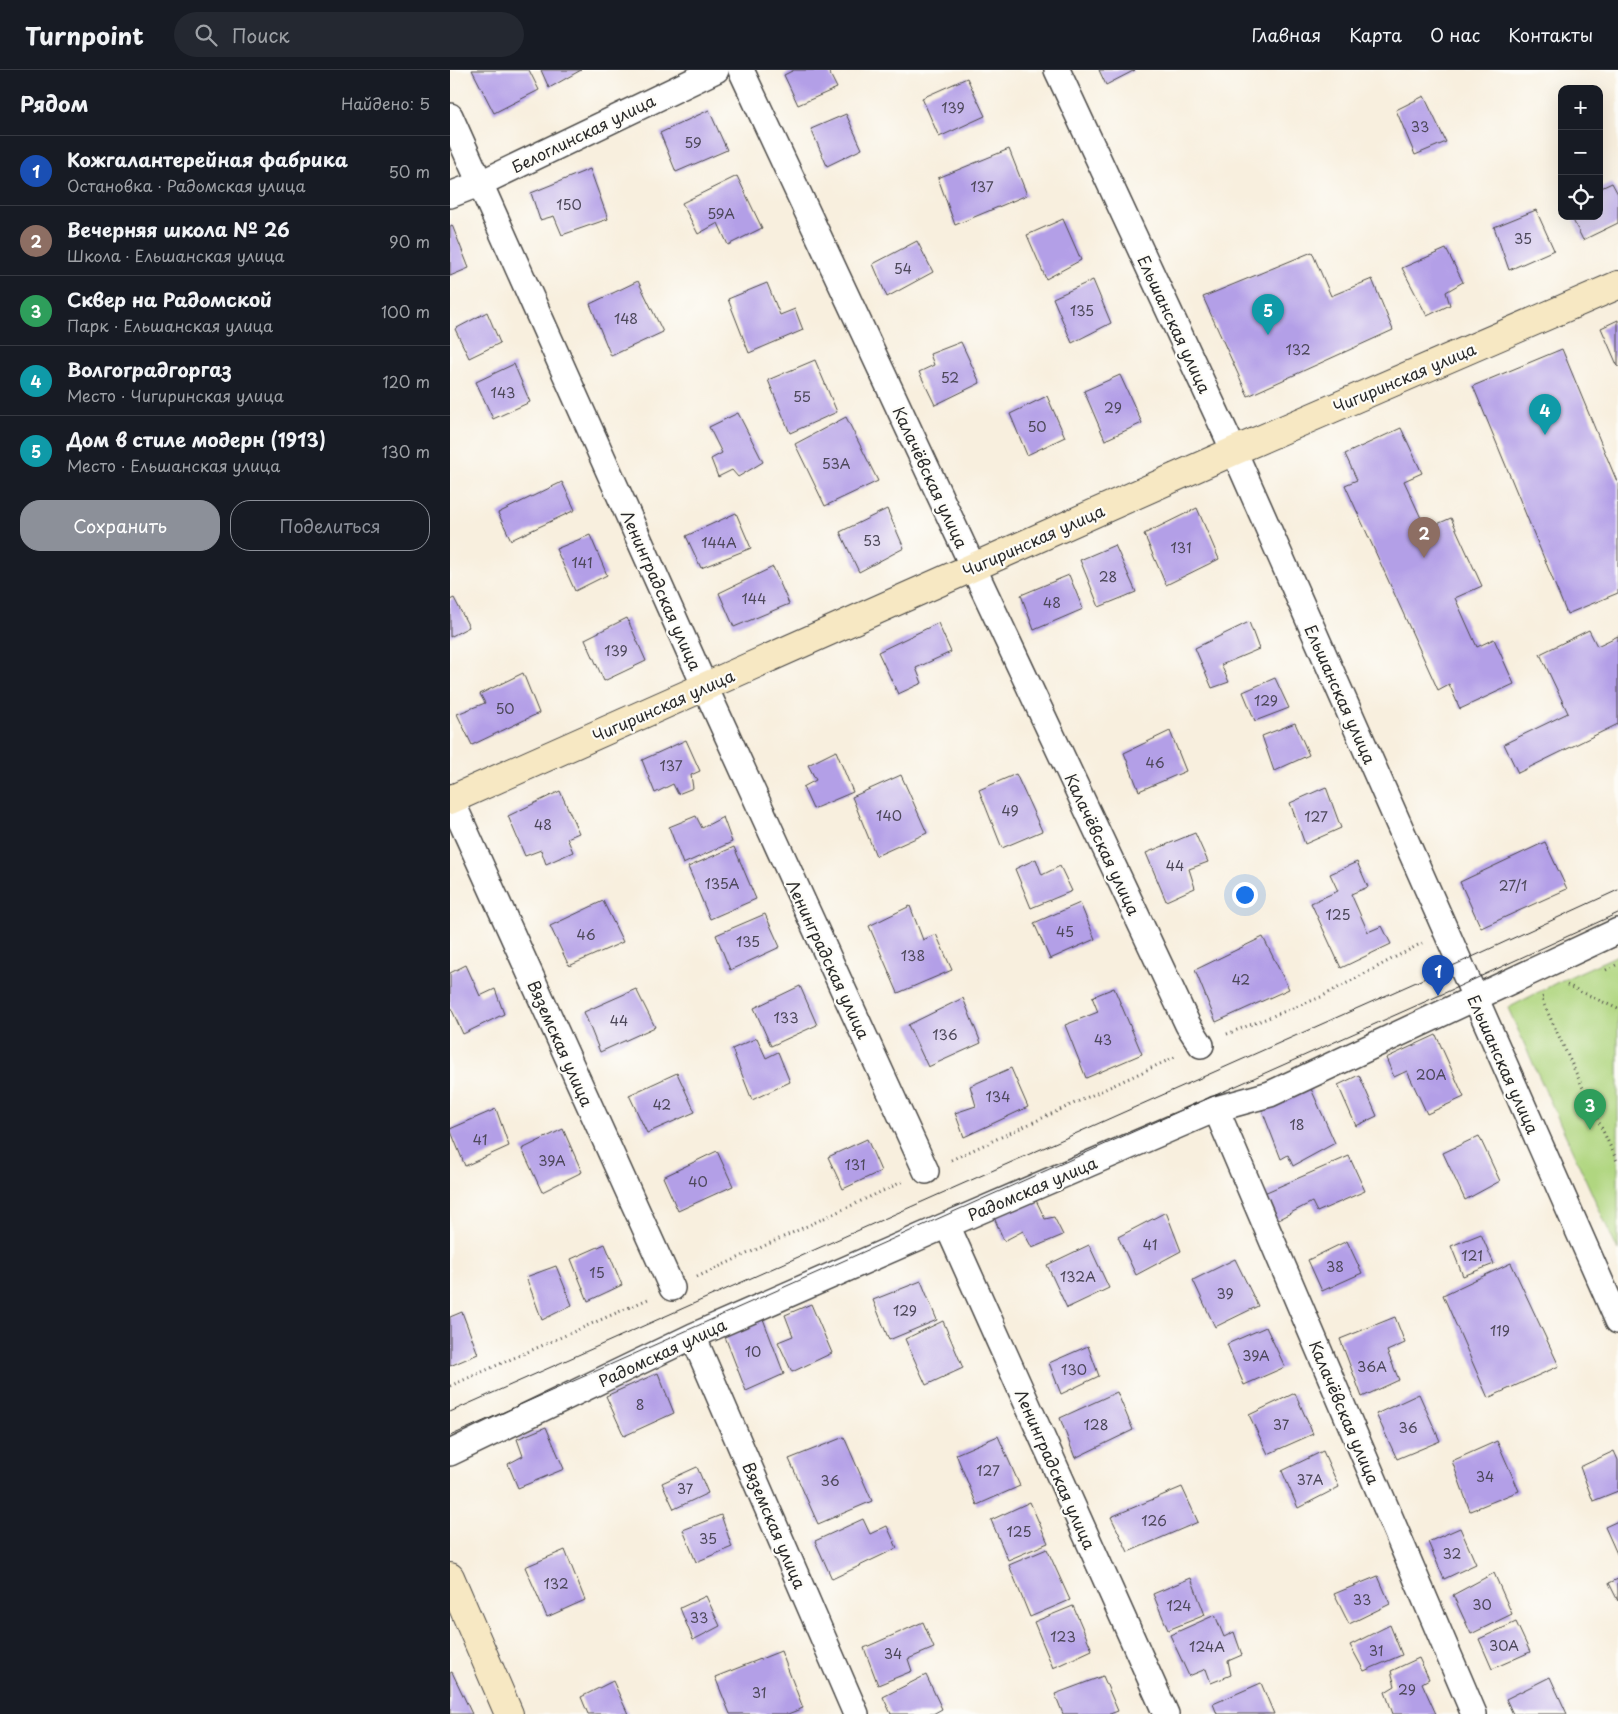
<!DOCTYPE html>
<html lang="ru">
<meta charset="utf-8">
<style>
:root{--surface:#171b24;--page:#242831;--text:#f1f3f6;--muted:#9ea1a6;--line:#363941;--accent:#8c9099}
body{margin:0;font-family:"Playpen Sans",sans-serif;background:var(--page);color:var(--text)}
.controls{position:absolute;right:15px;top:15px;display:grid;overflow:hidden;border-radius:10px;box-shadow:0 5px 20px #0002}
.controls button{width:45px;height:45px;display:grid;place-items:center;padding:0;border:0;border-bottom:1px solid var(--line);background:var(--surface);color:var(--text);font:25px sans-serif}
.you{position:absolute;left:794px;top:824px;width:18px;height:18px;margin:-12px;border:4px solid #fff;border-radius:50%;background:#1a73e8;box-shadow:0 0 0 8px #1a73e833}
.badge{display:grid;place-items:center;width:32px;height:32px;border-radius:50%;background:var(--accent);color:#fff;font-size:16px;font-weight:700}
.pin{position:absolute;translate:-50% -41px;filter:drop-shadow(0 1px 2px #0008)}
.pin::after{content:'';position:absolute;top:26px;width:18px;height:15px;background:inherit;clip-path:polygon(0 0,100% 0,50% 100%)}
.list{margin:0;padding:0;list-style:none}
h2{display:flex;justify-content:space-between;align-items:center;height:65px;margin:0;padding:0 20px;font-size:21px}
h2 small{font-size:16px;font-weight:400;color:var(--muted)}
.list li{display:grid;grid-template-columns:32px 1fr auto;gap:15px;align-items:center;box-sizing:border-box;height:70px;padding:0 20px;border-top:1px solid var(--line)}
.list b{display:block;font-size:19px;white-space:nowrap}
.list p{margin:0;font-size:16px;white-space:nowrap;color:var(--muted)}
.list em{font-size:16px;font-style:normal;color:var(--muted)}
.actions{display:flex;gap:10px;padding:15px 20px}
.actions a{flex:1;padding:11px 0;border:1px solid var(--accent);border-radius:20px;text-align:center;font-size:18px;color:var(--accent)}
.actions .main{background:var(--accent);color:#fff}
.icon{flex:none;width:28px;height:28px;fill:none;stroke:currentColor;stroke-width:2;stroke-linecap:round;stroke-linejoin:round}
.map{position:relative;flex:none;width:1168px;height:1644px;overflow:hidden}
header{display:flex;align-items:center;gap:30px;box-sizing:border-box;height:70px;padding:0 25px;background:var(--surface);border-bottom:1px solid var(--line)}
header strong{font-size:24px}
nav{display:flex;gap:28px;margin-inline-start:auto;font-size:18px}
.search{width:350px;height:45px;background:var(--page);display:flex;align-items:center;gap:12px;box-sizing:border-box;padding:0 18px;border-radius:28px;color:var(--muted);font-size:19px}
main{display:flex}
aside{flex:1;background:var(--surface)}
.map>svg:first-child{display:block}
.green{fill:#b0d680;stroke:#6e8056}
.building{fill:#b39fe7}
.lines{fill:none;stroke-linecap:round;stroke-linejoin:round}
.street-casing{stroke:#4a4846;stroke-width:28}
.secondary-casing{stroke:#4a4846;stroke-width:30}
.path{stroke:#4a4846;stroke-width:3;stroke-dasharray:1 4;stroke-linecap:butt}
.street{stroke:#fff;stroke-width:25}
.secondary{stroke:#f7e8c3;stroke-width:28}
.tram{stroke:#2b2b2b;stroke-width:1}
.labels{text-anchor:middle;dominant-baseline:central;stroke-width:4.5;stroke-linejoin:round;paint-order:stroke}
.number-label{font-size:14px;fill:#4d485a}
.street-label{font-size:16px;fill:#2b2b2b;stroke:#fdfcf7}
</style>
<header>
<strong>Turnpoint</strong>
<div class="search"><svg class="icon" aria-label="search" viewBox="0 0 24 24"><circle cx="10" cy="10" r="6"/><path d="M15 15l6 6"/></svg>Поиск</div>
<nav><a>Главная</a><a>Карта</a><a>О нас</a><a>Контакты</a></nav>
</header>
<main>
<aside>
<h2>Рядом<small>Найдено: 5</small></h2>
<ul class="list">
<li><span class="badge" style="background:#1a4fb4">1</span><div><b>Кожгалантерейная фабрика</b><p>Остановка · Радомская улица</p></div><em>50 m</em></li>
<li><span class="badge" style="background:#8d6e63">2</span><div><b>Вечерняя школа № 26</b><p>Школа · Ельшанская улица</p></div><em>90 m</em></li>
<li><span class="badge" style="background:#2e9e5b">3</span><div><b>Сквер на Радомской</b><p>Парк · Ельшанская улица</p></div><em>100 m</em></li>
<li><span class="badge" style="background:#0f9aa8">4</span><div><b>Волгоградгоргаз</b><p>Место · Чигиринская улица</p></div><em>120 m</em></li>
<li><span class="badge" style="background:#0f9aa8">5</span><div><b>Дом в стиле модерн (1913)</b><p>Место · Ельшанская улица</p></div><em>130 m</em></li>
</ul>
<div class="actions"><a class="main">Сохранить</a><a>Поделиться</a></div>
</aside>
<div class="map">
<svg width="1168" height="1644" viewBox="0 0 1168 1644">
<rect width="100%" height="100%" fill="#fdfcf7"/>
<filter id="ink" filterUnits="userSpaceOnUse"><feTurbulence type="fractalNoise" baseFrequency=".02" numOctaves="2"/><feDisplacementMap in="SourceGraphic" scale="10" xChannelSelector="R" yChannelSelector="G"/><feConvolveMatrix kernelMatrix="1 2 1 2 8 2 1 2 1" color-interpolation-filters="sRGB"/></filter>
<filter id="wash" filterUnits="userSpaceOnUse"><feTurbulence type="fractalNoise" baseFrequency=".0096" numOctaves="4" result="noise"/><feDisplacementMap in="SourceGraphic" scale="20" xChannelSelector="R" yChannelSelector="G"/><feGaussianBlur stdDeviation="1.12" result="paint"/><feColorMatrix in="noise" values="0 0 0 0 0 0 0 0 0 0 0 0 0 0 0 0 0 1.4 0 .05"/><feComposite in="paint" operator="in"/></filter>
<g filter="url(#wash)">
<rect width="100%" height="100%" fill="#f8efde"/>
<path class="green" d="M 1168,885 L 1168,1181 L 1058,938 L 1108,912 Z"/>
<g id="blocks">
<path class="building" d="M 22,0 L 79,0 L 89,20 L 44,43 Z
M 91,0 L 131,0 L 99,18 Z
M 344,0 L 378,0 L 387,18 L 348,35 L 334,5 Z
M 649,0 L 685,0 L 656,15 Z
M 517,8 L 535,46 L 489,67 L 472,28 Z
M 974,26 L 996,72 L 965,85 L 946,40 Z
M 259,40 L 277,80 L 226,102 L 210,63 Z
M 396,44 L 412,79 L 377,96 L 361,59 Z
M 559,79 L 577,125 L 505,155 L 488,108 Z
M 140,99 L 158,149 L 112,165 L 104,146 L 90,150 L 81,123 Z
M 287,106 L 312,158 L 278,175 L 268,153 L 248,164 L 232,133 Z
M 1162,113 L 1168,124 L 1168,153 L 1133,170 L 1121,146 L 1149,146 L 1149,119 Z
M 1086,140 L 1104,180 L 1059,200 L 1044,157 Z
M 613,149 L 631,190 L 596,209 L 577,165 Z
M 2,155 L 19,198 L 0,206 L 0,156 Z
M 467,171 L 483,202 L 437,227 L 423,194 Z
M 996,179 L 1013,212 L 996,222 L 1000,235 L 977,246 L 952,198 Z
M 862,182 L 881,226 L 922,209 L 943,260 L 798,326 L 753,227 Z
M 643,210 L 661,253 L 622,273 L 603,228 Z
M 188,211 L 213,262 L 161,286 L 140,234 Z
M 317,213 L 330,245 L 345,239 L 353,260 L 299,283 L 278,229 Z
M 37,242 L 50,273 L 19,288 L 5,259 Z
M 1168,250 L 1168,297 L 1151,258 Z
M 511,272 L 530,313 L 485,335 L 469,302 L 484,295 L 480,284 Z
M 1112,279 L 1168,414 L 1168,523 L 1117,544 L 1023,316 Z
M 365,290 L 387,342 L 340,363 L 318,310 Z
M 64,294 L 80,332 L 43,349 L 26,312 Z
M 670,305 L 692,353 L 655,370 L 634,321 Z
M 597,326 L 615,367 L 577,385 L 560,344 Z
M 288,343 L 313,392 L 288,407 L 282,400 L 268,407 L 261,389 L 272,383 L 259,357 Z
M 396,347 L 428,411 L 375,436 L 345,374 Z
M 951,358 L 972,403 L 954,411 L 976,459 L 1001,448 L 1032,516 L 1005,528 L 1027,577 L 1044,569 L 1064,614 L 1010,639 L 999,614 L 988,620 L 895,415 L 907,410 L 895,384 Z
M 112,412 L 125,440 L 61,470 L 48,443 Z
M 747,438 L 769,489 L 716,515 L 694,464 Z
M 437,439 L 454,478 L 409,502 L 390,462 Z
M 286,443 L 301,478 L 251,498 L 236,466 Z
M 140,465 L 157,505 L 125,521 L 106,479 Z
M 665,475 L 686,522 L 649,537 L 630,490 Z
M 323,497 L 339,534 L 284,557 L 269,523 Z
M 619,505 L 633,539 L 584,560 L 571,525 Z
M 4,528 L 19,557 L 0,567 L 0,530 Z
M 177,548 L 196,591 L 154,611 L 135,569 Z
M 799,552 L 809,579 L 771,595 L 779,612 L 762,618 L 745,578 Z
M 488,553 L 501,582 L 466,598 L 472,613 L 448,624 L 428,582 Z
M 1139,560 L 1147,576 L 1168,566 L 1168,654 L 1068,703 L 1054,674 L 1118,643 L 1090,584 Z
M 73,603 L 89,643 L 22,675 L 7,644 L 35,633 L 30,624 Z
M 825,608 L 839,638 L 805,651 L 793,622 Z
M 845,653 L 859,685 L 824,701 L 812,666 Z
M 720,661 L 736,701 L 689,721 L 674,683 Z
M 236,670 L 250,701 L 241,705 L 243,718 L 228,724 L 223,714 L 205,723 L 192,690 Z
M 386,681 L 403,722 L 363,739 L 353,717 L 366,710 L 358,695 Z
M 566,704 L 592,761 L 552,778 L 529,720 Z
M 451,705 L 477,763 L 426,786 L 402,727 Z
M 876,717 L 891,758 L 855,774 L 840,733 Z
M 110,721 L 129,763 L 117,768 L 123,782 L 96,794 L 91,780 L 75,786 L 58,746 Z
M 246,746 L 252,758 L 273,747 L 282,772 L 233,794 L 219,757 Z
M 745,763 L 758,792 L 739,799 L 745,818 L 716,831 L 696,783 Z
M 1095,772 L 1117,819 L 1031,858 L 1010,812 Z
M 284,777 L 306,829 L 260,849 L 238,797 Z
M 586,789 L 592,805 L 610,796 L 622,821 L 581,838 L 565,799 Z
M 907,792 L 918,817 L 901,824 L 918,862 L 932,856 L 941,874 L 891,898 L 861,833 L 888,821 L 880,804 Z
M 153,831 L 173,872 L 119,896 L 100,856 Z
M 630,833 L 645,869 L 600,889 L 584,853 Z
M 460,836 L 473,870 L 486,864 L 502,900 L 448,923 L 419,856 Z
M 315,844 L 330,877 L 280,900 L 266,865 Z
M 813,867 L 839,919 L 766,952 L 745,900 Z
M 16,895 L 30,926 L 45,919 L 54,944 L 13,964 L 0,936 L 0,903 Z
M 350,916 L 367,955 L 321,976 L 304,938 Z
M 664,918 L 692,984 L 636,1008 L 615,955 L 648,942 L 642,927 Z
M 186,919 L 205,957 L 150,982 L 134,942 Z
M 513,928 L 531,973 L 478,997 L 458,955 Z
M 986,965 L 1014,1027 L 977,1044 L 957,1001 L 944,1007 L 936,988 Z
M 307,968 L 316,988 L 328,982 L 340,1012 L 302,1030 L 282,979 Z
M 561,998 L 578,1037 L 514,1067 L 505,1043 L 526,1036 L 520,1016 Z
M 227,1003 L 245,1042 L 197,1063 L 179,1025 Z
M 909,1005 L 927,1046 L 906,1056 L 888,1015 Z
M 858,1012 L 885,1073 L 843,1096 L 838,1085 L 831,1089 L 810,1035 Z
M 46,1039 L 59,1076 L 15,1096 L 0,1059 Z
M 113,1059 L 132,1102 L 92,1122 L 72,1079 Z
M 1029,1066 L 1050,1111 L 1015,1130 L 993,1083 Z
M 417,1069 L 431,1101 L 393,1119 L 378,1087 Z
M 267,1081 L 283,1116 L 228,1141 L 213,1107 Z
M 899,1086 L 915,1121 L 867,1142 L 862,1132 L 825,1151 L 812,1124 Z
M 585,1128 L 595,1149 L 604,1147 L 613,1165 L 582,1178 L 573,1161 L 554,1171 L 543,1145 Z
M 716,1142 L 731,1181 L 686,1205 L 668,1167 Z
M 1031,1164 L 1044,1194 L 1013,1206 L 1001,1176 Z
M 897,1171 L 912,1203 L 872,1221 L 858,1190 Z
M 155,1174 L 172,1215 L 138,1231 L 121,1189 Z
M 639,1175 L 659,1218 L 617,1238 L 597,1195 Z
M 785,1189 L 808,1236 L 765,1257 L 743,1210 Z
M 1061,1193 L 1109,1296 L 1038,1328 L 993,1225 Z
M 106,1196 L 122,1235 L 92,1250 L 76,1207 Z
M 471,1211 L 487,1250 L 439,1270 L 423,1230 Z
M 361,1234 L 382,1283 L 342,1302 L 328,1272 L 343,1266 L 335,1245 Z
M 310,1241 L 334,1304 L 296,1321 L 272,1259 Z
M 12,1242 L 28,1284 L 0,1296 L 0,1247 Z
M 945,1247 L 955,1273 L 937,1281 L 949,1310 L 912,1327 L 890,1269 Z
M 493,1251 L 513,1298 L 476,1315 L 455,1269 Z
M 816,1257 L 835,1297 L 794,1315 L 777,1274 Z
M 638,1276 L 649,1306 L 611,1324 L 599,1293 Z
M 208,1303 L 224,1343 L 174,1366 L 156,1326 Z
M 667,1322 L 683,1360 L 625,1388 L 610,1348 Z
M 845,1323 L 863,1364 L 818,1384 L 799,1345 Z
M 969,1324 L 990,1371 L 947,1389 L 926,1344 Z
M 96,1357 L 114,1399 L 68,1418 L 58,1394 L 73,1386 L 67,1369 Z
M 548,1366 L 570,1416 L 527,1435 L 506,1384 Z
M 394,1367 L 422,1431 L 368,1454 L 339,1389 Z
M 1047,1371 L 1069,1421 L 1020,1441 L 1002,1391 Z
M 873,1381 L 889,1417 L 848,1438 L 832,1401 Z
M 1164,1381 L 1168,1390 L 1168,1421 L 1143,1431 L 1130,1397 Z
M 247,1397 L 258,1423 L 224,1439 L 212,1413 Z
M 732,1417 L 748,1452 L 678,1482 L 661,1447 Z
M 580,1432 L 598,1473 L 558,1490 L 541,1450 Z
M 271,1445 L 282,1477 L 246,1492 L 233,1460 Z
M 413,1449 L 420,1464 L 437,1456 L 447,1478 L 382,1509 L 365,1471 Z
M 1168,1451 L 1168,1486 L 1155,1457 Z
M 1010,1458 L 1026,1494 L 994,1509 L 978,1472 Z
M 597,1479 L 620,1530 L 580,1547 L 559,1495 Z
M 115,1480 L 135,1530 L 97,1547 L 75,1497 Z
M 1044,1503 L 1062,1544 L 1021,1564 L 1003,1525 Z
M 928,1506 L 940,1534 L 899,1554 L 884,1524 Z
M 741,1508 L 755,1545 L 718,1560 L 703,1524 Z
M 1168,1509 L 1168,1531 L 1159,1513 Z
M 256,1526 L 270,1556 L 243,1570 L 230,1538 Z
M 623,1536 L 642,1580 L 603,1598 L 584,1552 Z
M 765,1545 L 774,1567 L 784,1562 L 792,1585 L 778,1591 L 781,1605 L 761,1613 L 756,1599 L 739,1606 L 720,1565 Z
M 473,1552 L 484,1578 L 458,1589 L 462,1601 L 428,1615 L 414,1578 Z
M 1066,1552 L 1080,1582 L 1042,1599 L 1029,1569 Z
M 940,1555 L 952,1585 L 914,1601 L 900,1575 Z
M 331,1581 L 353,1638 L 338,1644 L 280,1644 L 265,1607 Z
M 969,1588 L 979,1609 L 972,1613 L 986,1644 L 943,1644 L 935,1622 L 945,1616 L 941,1601 Z
M 2,1602 L 22,1644 L 0,1644 L 0,1603 Z
M 476,1605 L 492,1639 L 483,1644 L 441,1644 L 433,1627 Z
M 653,1606 L 668,1641 L 660,1644 L 613,1644 L 605,1624 Z
M 1100,1607 L 1117,1644 L 1063,1644 L 1056,1629 Z
M 163,1611 L 178,1644 L 138,1644 L 131,1627 Z
M 811,1613 L 824,1644 L 767,1644 L 763,1634 Z"/>
</g>
</g>
<g filter="url(#ink)">
<use href="#blocks" fill-opacity="0" stroke="#4a4846" stroke-width="1"/>
<g class="lines">
<g class="street-casing">
<path id="street" d="M 291,0 L 523,497 L 738,955 L 751,975
M 607,0 L 784,381 L 1168,1251
M 0,46 L 255,617 L 476,1101
M 0,125 L 31,113 L 266,0
M 0,727 L 222,1218
M 766,1039 L 1024,1644
M 497,1155 L 716,1644
M 243,1266 L 406,1644
M 0,1383 L 243,1266 L 497,1155 L 766,1039 L 820,1024 L 1168,861"/>
</g>
<g class="secondary-casing">
<path id="secondary" d="M 0,730 L 784,381 L 1168,215
M 0,1507 L 59,1644"/>
</g>
<path class="path" d="M 1156,900 L 1168,894
M 1117,915 L 1168,939
M 1093,927 L 1091,928 L 1168,1093
M 777,964 L 871,927 L 972,873
M 501,1090 L 725,987
M 247,1207 L 452,1112
M 0,1316 L 198,1229"/>
<use href="#street" class="street"/>
<use href="#secondary" class="secondary"/>
<path class="tram" d="M 0,1342 L 1009,893 L 1168,820
M 0,1366 L 988,926 L 1168,843"/>
</g>
</g>
<g class="labels">
<g class="number-label">
<text x="503" y="37">139</text>
<text x="970" y="56">33</text>
<text x="243" y="72">59</text>
<text x="532" y="116">137</text>
<text x="119" y="134">150</text>
<text x="271" y="143">59А</text>
<text x="1073" y="168">35</text>
<text x="453" y="198">54</text>
<text x="632" y="240">135</text>
<text x="176" y="248">148</text>
<text x="848" y="279">132</text>
<text x="500" y="307">52</text>
<text x="53" y="322">143</text>
<text x="352" y="326">55</text>
<text x="663" y="337">29</text>
<text x="587" y="356">50</text>
<text x="386" y="393">53А</text>
<text x="422" y="470">53</text>
<text x="269" y="472">144А</text>
<text x="731" y="477">131</text>
<text x="132" y="492">141</text>
<text x="658" y="506">28</text>
<text x="304" y="528">144</text>
<text x="602" y="532">48</text>
<text x="166" y="580">139</text>
<text x="816" y="630">129</text>
<text x="55" y="638">50</text>
<text x="705" y="692">46</text>
<text x="221" y="695">137</text>
<text x="560" y="740">49</text>
<text x="439" y="745">140</text>
<text x="866" y="746">127</text>
<text x="93" y="754">48</text>
<text x="725" y="795">44</text>
<text x="272" y="813">135А</text>
<text x="1063" y="815">27/1</text>
<text x="888" y="844">125</text>
<text x="615" y="861">45</text>
<text x="136" y="864">46</text>
<text x="298" y="871">135</text>
<text x="463" y="885">138</text>
<text x="791" y="909">42</text>
<text x="336" y="947">133</text>
<text x="169" y="950">44</text>
<text x="495" y="964">136</text>
<text x="653" y="969">43</text>
<text x="981" y="1004">20А</text>
<text x="548" y="1026">134</text>
<text x="212" y="1034">42</text>
<text x="847" y="1054">18</text>
<text x="30" y="1069">41</text>
<text x="102" y="1090">39А</text>
<text x="405" y="1094">131</text>
<text x="248" y="1111">40</text>
<text x="700" y="1174">41</text>
<text x="1022" y="1185">121</text>
<text x="885" y="1196">38</text>
<text x="147" y="1202">15</text>
<text x="628" y="1206">132А</text>
<text x="775" y="1223">39</text>
<text x="455" y="1240">129</text>
<text x="1050" y="1260">119</text>
<text x="303" y="1281">10</text>
<text x="806" y="1285">39А</text>
<text x="922" y="1296">36А</text>
<text x="624" y="1299">130</text>
<text x="190" y="1334">8</text>
<text x="646" y="1354">128</text>
<text x="831" y="1354">37</text>
<text x="958" y="1357">36</text>
<text x="538" y="1400">127</text>
<text x="1035" y="1406">34</text>
<text x="860" y="1409">37А</text>
<text x="380" y="1410">36</text>
<text x="235" y="1418">37</text>
<text x="704" y="1450">126</text>
<text x="569" y="1461">125</text>
<text x="258" y="1468">35</text>
<text x="1002" y="1483">32</text>
<text x="106" y="1513">132</text>
<text x="912" y="1529">33</text>
<text x="1032" y="1534">30</text>
<text x="729" y="1535">124</text>
<text x="249" y="1547">33</text>
<text x="613" y="1566">123</text>
<text x="1054" y="1575">30А</text>
<text x="757" y="1576">124А</text>
<text x="926" y="1580">31</text>
<text x="443" y="1583">34</text>
<text x="957" y="1619">29</text>
<text x="309" y="1622">31</text>
</g>
<g class="street-label">
<text transform="translate(133 63) rotate(-26)">Белоглинская улица</text>
<text transform="translate(725 254) rotate(65)">Ельшанская улица</text>
<text transform="translate(954 307) rotate(-23)">Чигиринская улица</text>
<text transform="translate(481 407) rotate(65)">Калачёвская улица</text>
<text transform="translate(583 470) rotate(-24)">Чигиринская улица</text>
<text transform="translate(212 520) rotate(66)">Ленинградская улица</text>
<text transform="translate(891 624) rotate(66)">Ельшанская улица</text>
<text transform="translate(213 635) rotate(-24)">Чигиринская улица</text>
<text transform="translate(653 774) rotate(65)">Калачёвская улица</text>
<text transform="translate(379 889) rotate(65)">Ленинградская улица</text>
<text transform="translate(111 973) rotate(66)">Вяземская улица</text>
<text transform="translate(1054 994) rotate(66)">Ельшанская улица</text>
<text transform="translate(582 1118) rotate(-23)">Радомская улица</text>
<text transform="translate(212 1282) rotate(-25)">Радомская улица</text>
<text transform="translate(895 1342) rotate(67)">Калачёвская улица</text>
<text transform="translate(606 1399) rotate(66)">Ленинградская улица</text>
<text transform="translate(325 1455) rotate(67)">Вяземская улица</text>
</g>
</g>
</svg>
<div class="controls">
<button>+</button>
<button>−</button>
<button><svg class="icon" aria-label="locate" viewBox="0 0 24 24"><circle cx="12" cy="12" r="6"/><path d="M12 2v4M12 18v4M2 12h4M18 12h4"/></svg></button>
</div>
<div class="you"></div>
<div class="pin badge" style="left:988px;top:926px;background:#1a4fb4">1</div>
<div class="pin badge" style="left:974px;top:488px;background:#8d6e63">2</div>
<div class="pin badge" style="left:1140px;top:1060px;background:#2e9e5b">3</div>
<div class="pin badge" style="left:1095px;top:365px;background:#0f9aa8">4</div>
<div class="pin badge" style="left:818px;top:265px;background:#0f9aa8">5</div>
</div>
</main>
